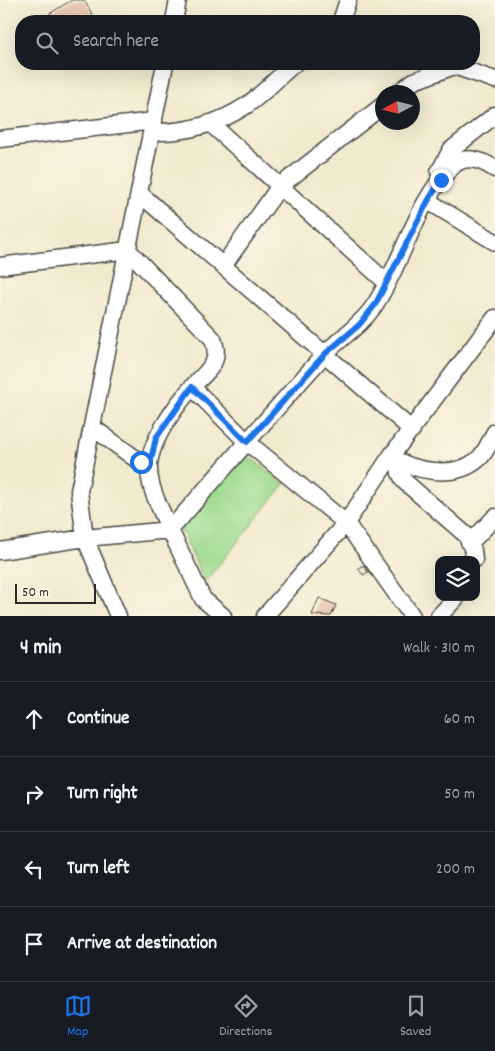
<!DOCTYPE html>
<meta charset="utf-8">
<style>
:root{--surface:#171b24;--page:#242831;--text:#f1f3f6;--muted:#9ea1a6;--line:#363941;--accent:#1a73e8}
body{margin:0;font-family:Dekko,sans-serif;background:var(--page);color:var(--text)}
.controls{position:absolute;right:15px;bottom:15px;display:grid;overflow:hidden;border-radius:10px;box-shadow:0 5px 20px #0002}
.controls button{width:45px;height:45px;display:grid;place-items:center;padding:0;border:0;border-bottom:1px solid var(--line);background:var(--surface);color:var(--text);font:25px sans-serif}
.compass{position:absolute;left:375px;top:85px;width:45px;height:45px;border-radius:50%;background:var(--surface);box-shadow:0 5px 20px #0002;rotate:263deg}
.scale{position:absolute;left:15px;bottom:12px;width:81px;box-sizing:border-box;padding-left:5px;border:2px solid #2b2b2b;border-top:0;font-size:14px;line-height:18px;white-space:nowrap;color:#2b2b2b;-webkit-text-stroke:4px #fcf5e5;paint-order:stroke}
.stop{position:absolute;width:15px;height:15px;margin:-11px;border:4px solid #1a73e8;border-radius:50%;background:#fff}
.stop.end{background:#1a73e8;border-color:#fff;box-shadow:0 1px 5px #0008}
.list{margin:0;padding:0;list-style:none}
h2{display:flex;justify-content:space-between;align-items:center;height:65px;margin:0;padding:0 20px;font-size:21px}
h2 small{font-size:16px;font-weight:400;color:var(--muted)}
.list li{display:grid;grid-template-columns:32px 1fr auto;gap:15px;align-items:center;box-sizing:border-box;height:75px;padding:0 20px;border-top:1px solid var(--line)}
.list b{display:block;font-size:19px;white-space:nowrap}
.list em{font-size:16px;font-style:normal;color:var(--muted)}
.icon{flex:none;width:28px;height:28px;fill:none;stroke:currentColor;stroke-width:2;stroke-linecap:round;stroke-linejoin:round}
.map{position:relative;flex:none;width:495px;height:616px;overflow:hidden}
.search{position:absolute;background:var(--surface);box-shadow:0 5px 20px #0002;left:15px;right:15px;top:15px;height:55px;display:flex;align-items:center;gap:12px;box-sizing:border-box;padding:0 18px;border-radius:20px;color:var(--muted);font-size:19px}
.sheet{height:365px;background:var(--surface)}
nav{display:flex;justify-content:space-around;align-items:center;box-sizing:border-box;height:70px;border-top:1px solid var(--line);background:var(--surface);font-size:14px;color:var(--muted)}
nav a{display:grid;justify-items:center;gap:2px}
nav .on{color:var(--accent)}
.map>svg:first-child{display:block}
.green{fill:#9edb8f;stroke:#64835d}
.building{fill:#e5b79f}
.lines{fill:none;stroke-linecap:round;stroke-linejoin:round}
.minor-casing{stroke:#494844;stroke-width:19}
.minor{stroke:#fff;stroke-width:16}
.route{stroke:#1a73e8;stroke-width:6}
</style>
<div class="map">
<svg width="495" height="616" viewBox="0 0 495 616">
<rect width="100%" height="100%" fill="#fcf5e5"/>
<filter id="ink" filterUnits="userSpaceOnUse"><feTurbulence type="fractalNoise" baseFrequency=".02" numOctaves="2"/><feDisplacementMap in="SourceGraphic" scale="10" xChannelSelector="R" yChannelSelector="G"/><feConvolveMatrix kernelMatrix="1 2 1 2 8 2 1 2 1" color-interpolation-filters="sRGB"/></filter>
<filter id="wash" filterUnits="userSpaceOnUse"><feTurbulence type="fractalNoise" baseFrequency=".0096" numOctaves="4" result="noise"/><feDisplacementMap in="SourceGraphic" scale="20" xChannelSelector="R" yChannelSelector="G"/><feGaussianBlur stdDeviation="1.12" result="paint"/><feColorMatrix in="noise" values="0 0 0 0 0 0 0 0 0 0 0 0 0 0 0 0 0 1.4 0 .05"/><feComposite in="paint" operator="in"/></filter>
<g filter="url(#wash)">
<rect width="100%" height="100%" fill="#f2eacf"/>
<path class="green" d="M 245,454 L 285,484 L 205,582 L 180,528 Z"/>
<g id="blocks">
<path class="building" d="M 72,0 L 84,0 L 95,19 L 91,21 L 54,21 L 49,14 Z
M 364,565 L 368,572 L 363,575 L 358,568 Z
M 319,598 L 336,605 L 331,616 L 312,615 Z"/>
</g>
</g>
<g filter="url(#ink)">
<use href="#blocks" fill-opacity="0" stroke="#494844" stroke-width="1"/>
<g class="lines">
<g class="minor-casing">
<path id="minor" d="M 174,21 L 178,0
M 341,21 L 348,0
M 448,64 L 495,80
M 399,92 L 414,81 L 454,66
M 210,123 L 386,282
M 152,132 C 185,133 219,124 247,105 C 264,93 278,77 294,64
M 0,139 L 154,121
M 439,172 L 451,150 L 495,115
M 139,193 L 412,430
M 428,201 L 495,242
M 0,266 L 128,250 L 213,339 C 215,345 217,351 215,358 C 213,368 201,377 194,385 C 177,404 151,439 149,465 C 148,488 161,509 170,530 C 221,472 271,414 323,356 C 339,338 360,327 374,306 C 402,265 417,198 454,165 C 466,154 483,161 495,169
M 223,266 L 280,186 L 382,106
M 192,387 L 247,442 L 346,523 L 412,616
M 92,427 L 136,459 L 149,464
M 391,457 C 414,471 453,479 476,461 C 486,454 489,442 495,432
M 398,461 L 400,473 L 404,481 L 466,535 L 473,550 L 474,560
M 471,542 L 495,517
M 0,551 L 85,538 L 170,530 L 203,599 L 223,616
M 118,616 L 85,538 L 79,491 L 165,64
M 265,616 L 346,523 L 391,456 L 495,318
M 439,616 L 457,597"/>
</g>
<use href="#minor" class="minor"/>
</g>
</g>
<g class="lines" filter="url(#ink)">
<path class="route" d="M 141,462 L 150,464 L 156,438 L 192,387 L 247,442 L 325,354 L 359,325 L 375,305 L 428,201 L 441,180"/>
</g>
</svg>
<div class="controls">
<button><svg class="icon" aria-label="layers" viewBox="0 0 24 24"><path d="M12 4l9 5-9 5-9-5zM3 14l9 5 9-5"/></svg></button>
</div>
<svg class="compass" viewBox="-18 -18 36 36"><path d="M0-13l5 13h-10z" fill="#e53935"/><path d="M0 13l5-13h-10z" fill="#9ea1a6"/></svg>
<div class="scale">50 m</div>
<div class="stop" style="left:141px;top:462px"></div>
<div class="stop end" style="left:441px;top:180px"></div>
<div class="search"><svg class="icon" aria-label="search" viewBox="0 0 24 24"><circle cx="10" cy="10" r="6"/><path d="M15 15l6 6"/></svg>Search here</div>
</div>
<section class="sheet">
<h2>4 min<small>Walk · 310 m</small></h2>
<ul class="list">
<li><svg class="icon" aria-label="ahead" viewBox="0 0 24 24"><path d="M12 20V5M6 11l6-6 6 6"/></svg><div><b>Continue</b></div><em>60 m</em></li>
<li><svg class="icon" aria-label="right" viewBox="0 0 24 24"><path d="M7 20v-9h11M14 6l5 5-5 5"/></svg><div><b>Turn right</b></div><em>50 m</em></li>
<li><svg class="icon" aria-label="left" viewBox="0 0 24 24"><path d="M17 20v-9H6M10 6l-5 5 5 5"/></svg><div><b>Turn left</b></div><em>200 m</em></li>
<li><svg class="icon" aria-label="arrive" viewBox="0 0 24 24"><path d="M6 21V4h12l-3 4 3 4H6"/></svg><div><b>Arrive at destination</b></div></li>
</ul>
</section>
<nav>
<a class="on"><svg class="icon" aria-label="map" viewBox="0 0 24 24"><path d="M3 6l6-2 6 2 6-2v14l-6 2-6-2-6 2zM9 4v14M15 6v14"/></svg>Map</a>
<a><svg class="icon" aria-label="directions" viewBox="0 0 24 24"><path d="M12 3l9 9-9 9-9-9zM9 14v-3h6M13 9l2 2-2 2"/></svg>Directions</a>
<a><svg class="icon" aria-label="saved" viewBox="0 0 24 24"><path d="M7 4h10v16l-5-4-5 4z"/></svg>Saved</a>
</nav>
